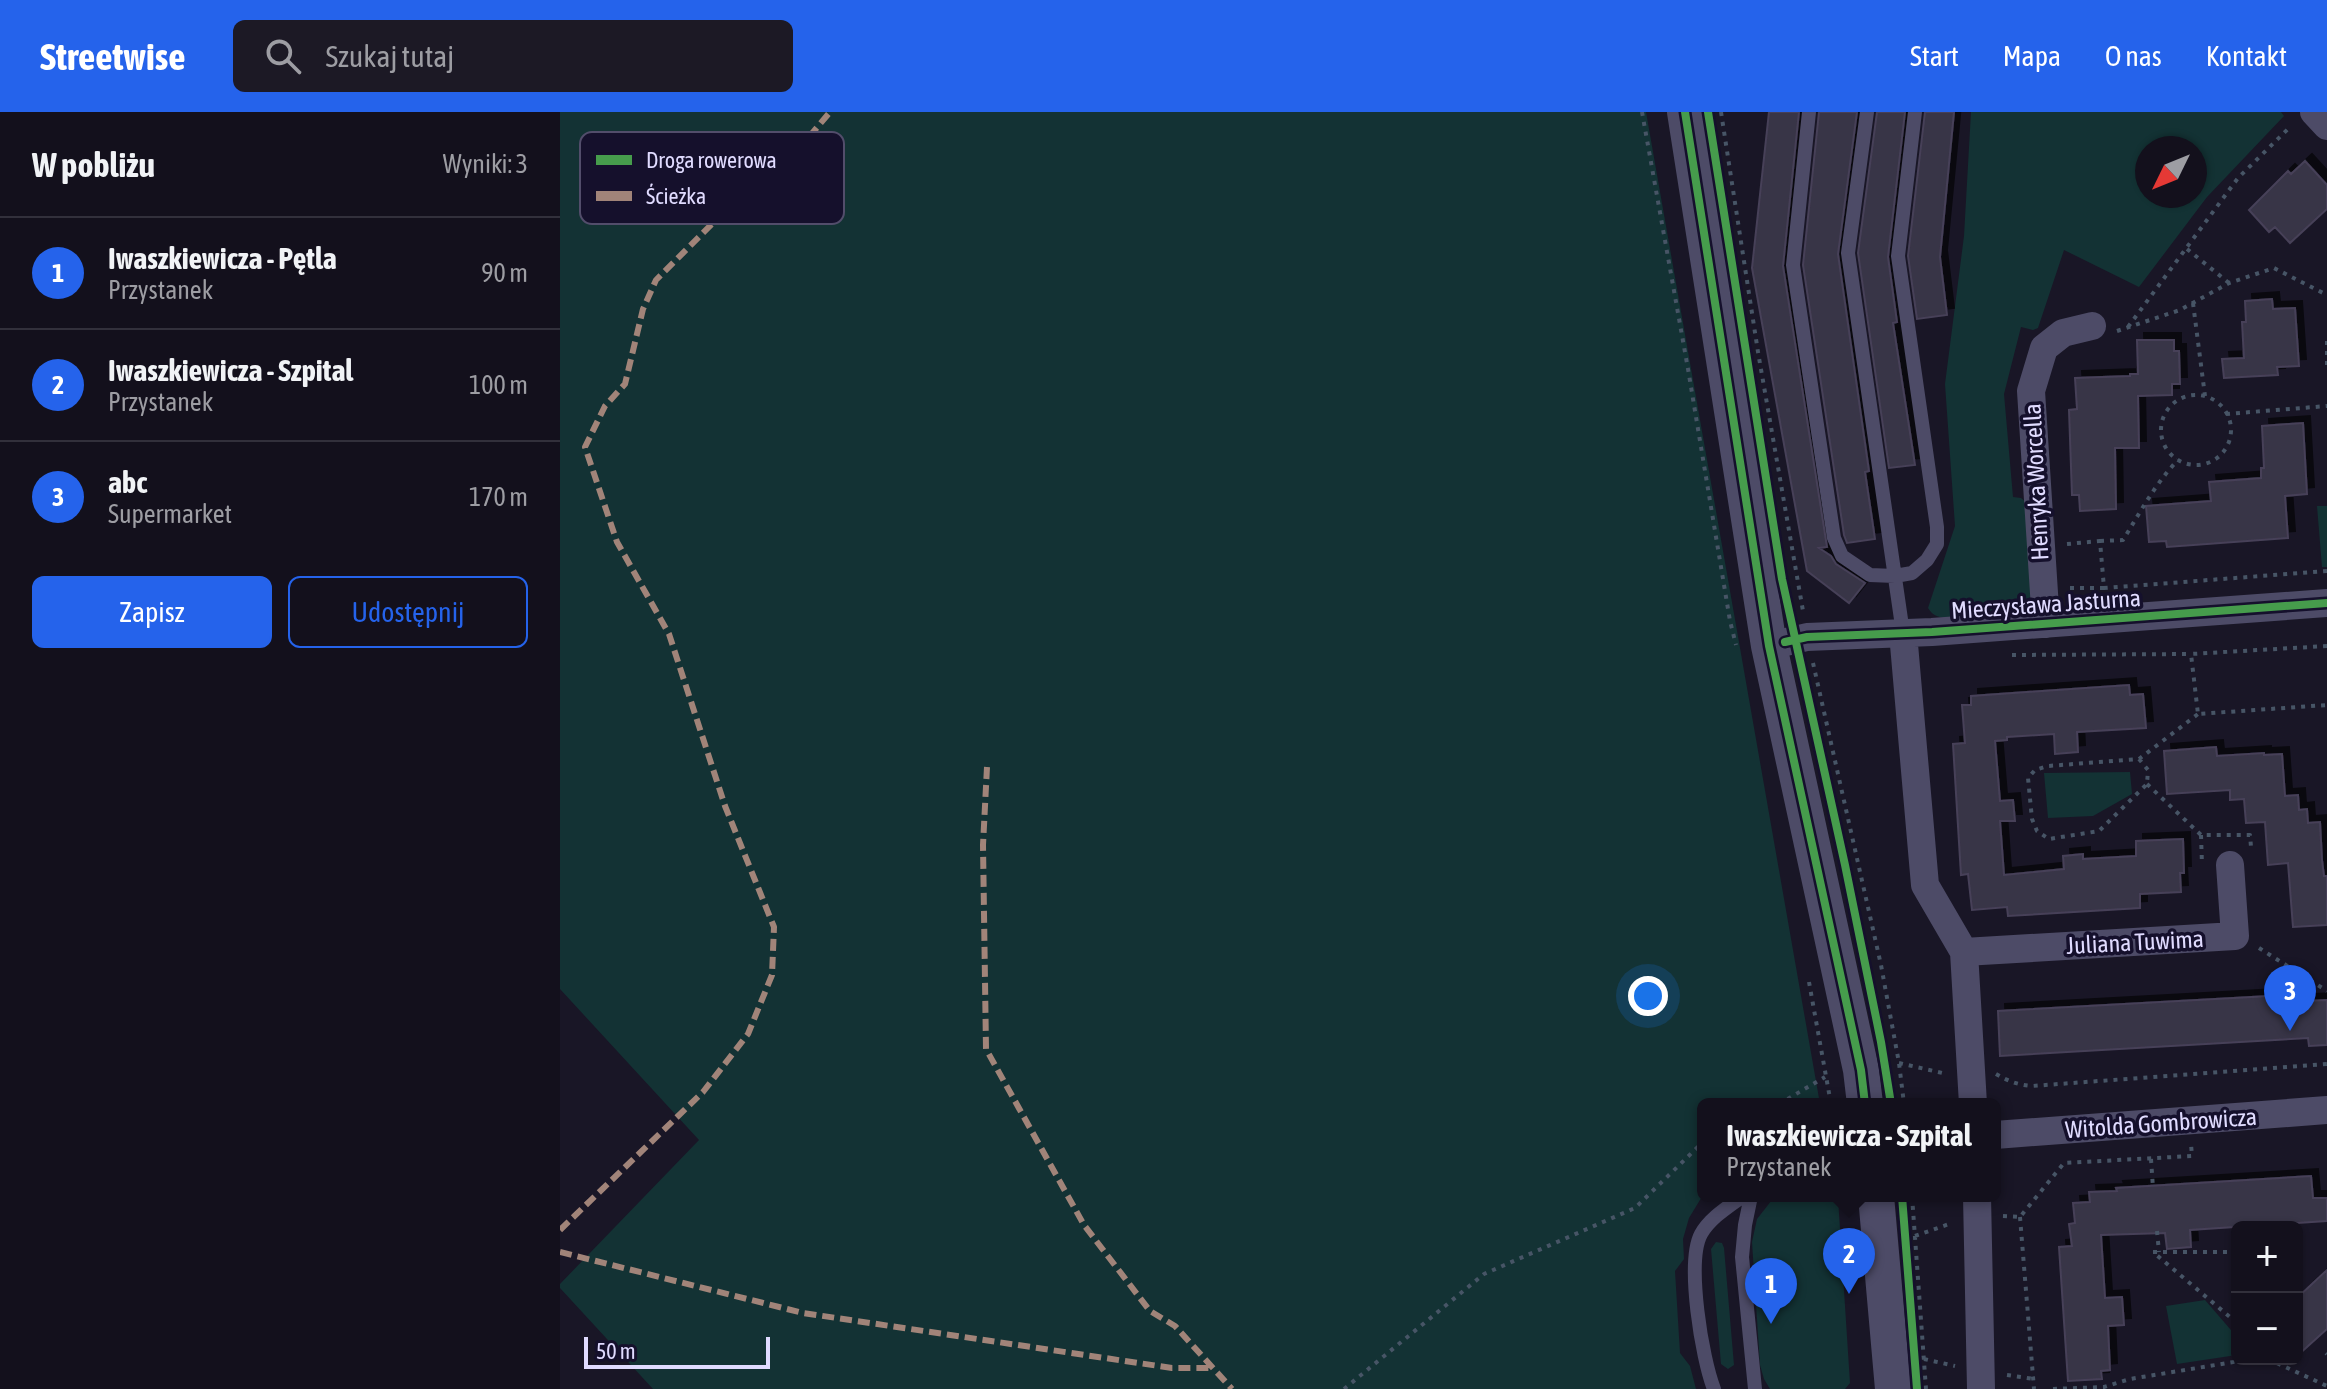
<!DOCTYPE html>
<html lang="pl">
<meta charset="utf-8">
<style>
:root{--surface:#13101c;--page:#1c1925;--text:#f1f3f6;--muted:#9d9da3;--line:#32303b;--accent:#2563eb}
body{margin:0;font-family:"Asap Condensed",sans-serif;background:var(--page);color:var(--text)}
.controls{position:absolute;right:24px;bottom:24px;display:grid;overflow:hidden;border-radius:12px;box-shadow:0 2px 6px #0004}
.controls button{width:72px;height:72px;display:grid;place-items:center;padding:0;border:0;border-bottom:2px solid var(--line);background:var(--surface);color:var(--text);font:40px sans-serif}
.compass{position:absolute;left:1575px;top:24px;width:72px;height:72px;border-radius:50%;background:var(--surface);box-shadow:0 2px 6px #0004;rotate:227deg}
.scale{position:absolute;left:24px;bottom:20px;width:186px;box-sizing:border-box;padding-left:8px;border:4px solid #e0dbff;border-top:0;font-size:22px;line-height:28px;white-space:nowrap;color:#e0dbff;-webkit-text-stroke:6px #15102c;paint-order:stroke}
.you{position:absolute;left:1088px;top:884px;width:28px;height:28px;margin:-20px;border:6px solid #fff;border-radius:50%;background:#1a73e8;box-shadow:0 0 0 12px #1a73e833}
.badge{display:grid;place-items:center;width:52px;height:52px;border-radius:50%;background:var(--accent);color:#fff;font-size:26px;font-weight:700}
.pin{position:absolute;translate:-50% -66px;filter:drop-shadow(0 2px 4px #0008)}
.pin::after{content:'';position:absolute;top:42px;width:28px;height:24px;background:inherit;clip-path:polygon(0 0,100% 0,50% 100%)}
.popup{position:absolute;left:1137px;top:986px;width:304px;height:104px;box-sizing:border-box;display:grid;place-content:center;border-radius:12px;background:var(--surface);filter:drop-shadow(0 2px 6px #0005);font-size:26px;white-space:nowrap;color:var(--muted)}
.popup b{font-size:30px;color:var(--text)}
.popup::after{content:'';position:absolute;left:50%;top:100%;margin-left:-16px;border:16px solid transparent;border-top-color:var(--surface)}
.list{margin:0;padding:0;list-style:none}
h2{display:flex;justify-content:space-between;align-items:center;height:104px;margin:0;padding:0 32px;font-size:34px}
h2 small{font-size:26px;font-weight:400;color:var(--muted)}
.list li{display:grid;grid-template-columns:52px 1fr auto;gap:24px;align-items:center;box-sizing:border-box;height:112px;padding:0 32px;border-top:2px solid var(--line)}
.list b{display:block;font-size:30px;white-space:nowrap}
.list p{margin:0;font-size:26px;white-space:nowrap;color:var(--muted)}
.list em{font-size:26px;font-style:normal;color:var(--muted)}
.actions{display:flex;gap:16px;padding:24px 32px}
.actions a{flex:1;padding:18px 0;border:2px solid var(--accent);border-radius:12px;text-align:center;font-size:28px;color:var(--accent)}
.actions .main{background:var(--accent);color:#fff}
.icon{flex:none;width:44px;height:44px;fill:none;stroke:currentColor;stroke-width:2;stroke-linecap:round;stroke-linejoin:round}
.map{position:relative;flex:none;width:1767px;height:1277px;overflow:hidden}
header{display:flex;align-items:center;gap:48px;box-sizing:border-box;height:112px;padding:0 40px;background:var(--accent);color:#fff}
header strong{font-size:38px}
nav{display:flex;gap:44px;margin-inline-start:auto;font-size:28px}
.search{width:560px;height:72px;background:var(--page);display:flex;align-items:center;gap:20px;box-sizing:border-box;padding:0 28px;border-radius:12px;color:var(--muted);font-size:30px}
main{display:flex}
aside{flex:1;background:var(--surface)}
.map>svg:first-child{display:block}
.green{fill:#133234;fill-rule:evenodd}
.building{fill:#393447;stroke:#464158;stroke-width:2;filter:url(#shadow)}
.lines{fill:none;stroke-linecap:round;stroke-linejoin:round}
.path{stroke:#475566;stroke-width:4;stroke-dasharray:4 6;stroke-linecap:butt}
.service{stroke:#4d4b67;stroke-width:14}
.minor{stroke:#4d4b67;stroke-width:28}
.tertiary{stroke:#4d4b67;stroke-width:36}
.quiet{stroke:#a18479;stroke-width:6;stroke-dasharray:12 6;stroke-linecap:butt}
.cycleway-casing{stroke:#15102c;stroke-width:13}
.cycleway{stroke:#469c4c;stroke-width:8}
.labels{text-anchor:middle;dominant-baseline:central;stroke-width:7;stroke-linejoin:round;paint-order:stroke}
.street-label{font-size:24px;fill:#e0dbff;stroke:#15102c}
.key{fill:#15102c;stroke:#524d6b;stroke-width:2}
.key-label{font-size:22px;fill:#e0dbff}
</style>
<header>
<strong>Streetwise</strong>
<div class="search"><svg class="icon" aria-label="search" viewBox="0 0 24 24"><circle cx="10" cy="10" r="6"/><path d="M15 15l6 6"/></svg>Szukaj tutaj</div>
<nav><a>Start</a><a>Mapa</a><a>O nas</a><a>Kontakt</a></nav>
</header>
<main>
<aside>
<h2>W pobliżu<small>Wyniki: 3</small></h2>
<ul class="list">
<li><span class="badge">1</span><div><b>Iwaszkiewicza - Pętla</b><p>Przystanek</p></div><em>90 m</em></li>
<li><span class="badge">2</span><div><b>Iwaszkiewicza - Szpital</b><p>Przystanek</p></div><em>100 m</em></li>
<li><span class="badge">3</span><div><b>abc</b><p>Supermarket</p></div><em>170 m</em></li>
</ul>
<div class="actions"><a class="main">Zapisz</a><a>Udostępnij</a></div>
</aside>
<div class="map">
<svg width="1767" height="1277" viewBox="0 0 1767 1277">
<defs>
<filter id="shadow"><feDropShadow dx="7" dy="-7" stdDeviation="0" flood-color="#0009"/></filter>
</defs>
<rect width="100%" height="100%" fill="#191626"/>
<path class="green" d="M 0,0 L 1086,0 L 1260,992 L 1143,992 L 1143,1083 L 1129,1106 L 1123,1127 L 1124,1147 L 1115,1159 L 1120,1241 L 1130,1254 L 1136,1277 L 93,1277 L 0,1176 L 0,1172 L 139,1028 L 0,877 Z
M 1411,0 L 1721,0 L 1724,4 L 1647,85 L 1579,175 L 1504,138 L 1478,216 L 1473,218 L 1461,215 L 1444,282 L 1453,385 L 1461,386 L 1467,391 C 1469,414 1478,465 1470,485 C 1467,492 1460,499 1452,501 C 1439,504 1422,503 1408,505 C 1394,506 1376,510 1368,496 L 1395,414 L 1385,272 L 1404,124 ZM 1587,36 L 1635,36 L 1635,84 L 1587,84 Z
M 1757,394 L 1767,394 L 1767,455 L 1762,455 Z
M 1570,660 L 1572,682 L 1533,704 L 1488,706 L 1484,661 Z
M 1215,1084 L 1277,1084 L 1278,1086 L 1290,1271 L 1285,1277 L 1210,1277 L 1204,1267 L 1200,1253 L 1192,1130 L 1197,1107 Z
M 1156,1130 L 1162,1131 L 1164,1136 L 1174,1253 L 1168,1257 L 1161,1252 L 1151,1137 Z
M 1645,1188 L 1677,1225 L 1677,1243 L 1617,1252 L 1606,1194 Z"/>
<path class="building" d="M 1209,0 L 1239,0 L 1223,154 L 1267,435 L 1259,436 L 1271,444 L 1276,452 L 1305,471 L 1289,491 L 1247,459 L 1192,156 Z
M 1259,0 L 1297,0 L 1278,142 L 1309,359 L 1305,360 L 1315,427 L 1287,431 L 1284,423 L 1243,153 Z
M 1317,0 L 1345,0 L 1328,145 L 1337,210 L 1333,211 L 1355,353 L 1329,356 L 1298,141 Z
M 1365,0 L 1394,0 L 1380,145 L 1387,203 L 1357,207 L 1348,144 Z
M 1745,49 L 1767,73 L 1767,97 L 1730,131 L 1715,115 L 1709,120 L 1689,98 L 1728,59 L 1731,62 Z
M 1712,187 L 1713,197 L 1735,196 L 1739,254 L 1717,255 L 1718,263 L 1664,266 L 1662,247 L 1684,246 L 1682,210 L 1686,210 L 1685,189 Z
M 1577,228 L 1614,228 L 1614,239 L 1619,239 L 1620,272 L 1612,272 L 1612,283 L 1578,284 L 1579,336 L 1555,336 L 1556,397 L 1520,399 L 1519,383 L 1512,383 L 1509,298 L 1517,297 L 1515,266 L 1570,264 L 1570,262 L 1578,262 Z
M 1743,311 L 1747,382 L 1725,384 L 1728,426 L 1607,435 L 1606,429 L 1589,430 L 1586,394 L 1651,389 L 1649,370 L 1701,366 L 1701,356 L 1704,356 L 1702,314 Z
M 1569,573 L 1570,583 L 1583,582 L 1586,616 L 1517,620 L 1518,640 L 1495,642 L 1494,622 L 1447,625 L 1447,628 L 1435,629 L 1440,689 L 1453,688 L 1455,709 L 1440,709 L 1444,763 L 1504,757 L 1503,744 L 1523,742 L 1523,747 L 1576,744 L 1576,729 L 1623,727 L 1624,761 L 1620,761 L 1621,780 L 1580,782 L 1580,796 L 1448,804 L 1447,795 L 1412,798 L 1408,762 L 1401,763 L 1393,632 L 1405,631 L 1402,593 L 1411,593 L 1411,584 Z
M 1656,635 L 1657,644 L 1704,641 L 1704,643 L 1722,642 L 1725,684 L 1738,683 L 1739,698 L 1747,697 L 1748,711 L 1760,710 L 1762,748 L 1764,764 L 1767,764 L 1767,813 L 1733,815 L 1728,751 L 1708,753 L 1705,710 L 1686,711 L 1684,687 L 1670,688 L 1670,678 L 1607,682 L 1604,639 Z
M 1745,882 L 1746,889 L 1767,888 L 1767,933 L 1749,934 L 1748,926 L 1440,944 L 1438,899 Z
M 1751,1064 L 1753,1086 L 1767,1086 L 1767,1109 L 1630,1118 L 1631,1135 L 1607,1137 L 1605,1121 L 1541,1123 L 1545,1186 L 1562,1185 L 1564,1213 L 1548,1214 L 1550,1258 L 1541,1259 L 1542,1267 L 1508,1269 L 1499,1135 L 1512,1134 L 1509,1112 L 1515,1111 L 1513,1091 L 1530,1090 L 1529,1080 L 1557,1079 L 1556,1076 Z
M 1767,1158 L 1767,1217 L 1737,1244 L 1737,1186 Z"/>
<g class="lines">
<path class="path" d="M 1082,0 L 1128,257 L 1170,509 L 1176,533
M 1161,0 L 1198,240 L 1243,499
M 1627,137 L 1669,171
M 1633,191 L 1645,284
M 1568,215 L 1678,66 L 1731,14
M 1557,219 L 1620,198 L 1669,171 L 1714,156 L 1767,183
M 1767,229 L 1767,256
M1601 318a35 35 0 1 1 70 0a35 35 0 1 1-70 0Z
M 1666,302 L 1767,294
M 1540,429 L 1563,428 C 1581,399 1595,372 1618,348
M 1507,432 L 1540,429 L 1544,476 L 1767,459
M 1510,476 L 1544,476 L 1546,481
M 1767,534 L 1631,542 L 1638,602 L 1767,593
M 1452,543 L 1631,542
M 1253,551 L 1321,853 L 1339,951 L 1344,992
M 1579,647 L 1588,658 L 1587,672 L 1539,719 L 1489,727 L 1477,719 L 1472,707 L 1468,666 L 1475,658 L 1488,654 L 1579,647 L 1638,602
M 1587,672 L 1641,723 L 1690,723 L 1691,735
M 1641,723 L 1642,753
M 1699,836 L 1767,879
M 1249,870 L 1271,992
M 1339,951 L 1387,962
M 1436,962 C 1448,969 1458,973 1472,974 L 1767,952
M 1219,992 L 1265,965
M 1591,1047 L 1593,1076
M 1352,1084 L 1366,1277
M 1443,1104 L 1460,1105 L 1504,1051 L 1632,1044 L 1631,1032
M 1460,1105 L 1474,1277
M 1597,1119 L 1599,1140
M 1355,1124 L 1392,1111
M 1677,1140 L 1593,1140 L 1677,1211
M 1766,1241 L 1767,1242
M 1364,1247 L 1395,1254
M 1708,1247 L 1767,1274
M 1447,1263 L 1474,1267
M 784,1277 L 924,1162 L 1075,1096 L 1143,1030
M 1493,1277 L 1544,1275 L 1570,1267 L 1692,1247"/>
<path class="service" d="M 1249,0 L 1233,153 L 1274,426 L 1282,444 L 1310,463 L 1335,464 L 1352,461 L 1367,448 L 1377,432 L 1377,415 L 1338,144 L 1355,0
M 1307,0 L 1288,141 L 1343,521
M 1191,1084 L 1185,1113 L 1182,1145 L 1195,1277
M 1154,1277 C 1142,1247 1126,1150 1141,1122 C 1150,1106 1168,1095 1183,1084"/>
<path class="minor" d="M 1754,0 L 1767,14
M 1486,512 L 1471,279 L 1484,236 L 1503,221 L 1532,214
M 1343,521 L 1365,773 L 1404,840 L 1413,992
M 1209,534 L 1247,525 L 1372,520 L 1767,491
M 1404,840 L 1675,824 L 1670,753
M 1435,1023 L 1767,998
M 1417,1084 L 1421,1277"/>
<path class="tertiary" d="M 1125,0 L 1209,534 L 1301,958 L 1305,992
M 1316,1084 L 1333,1277"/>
<path class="quiet" d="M 427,655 L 423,733 L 426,937 L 524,1113 L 590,1199 L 615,1214 L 672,1277
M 0,1118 L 143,980 L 188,922 L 212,863 L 214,815 L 165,694 L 109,522 L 57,430 L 25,335 L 45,294 L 65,272 L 83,197 L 96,168 L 187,77 L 228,50 L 270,0
M 0,1140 L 243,1201 L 612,1256 L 651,1256"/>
<g class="cycleway-casing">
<path id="cycleway" d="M 1125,0 L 1209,534 L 1301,958 L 1305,992
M 1148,0 L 1222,467 L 1285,753 L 1321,930 L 1331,992
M 1225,530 L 1247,525 L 1372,520 L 1767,491
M 1342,1084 L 1357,1277"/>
</g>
<use href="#cycleway" class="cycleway"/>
</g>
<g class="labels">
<g class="street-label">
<text transform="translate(1476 370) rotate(-93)">Henryka Worcella</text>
<text transform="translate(1486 492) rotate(-4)">Mieczysława Jasturna</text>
<text transform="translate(1575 830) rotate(-3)">Juliana Tuwima</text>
<text transform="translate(1601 1011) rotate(-4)">Witolda Gombrowicza</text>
</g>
</g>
<rect x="20" y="20" width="264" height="92" rx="12" class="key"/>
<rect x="36" y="43" width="36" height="10" fill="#469c4c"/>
<rect x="36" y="79" width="36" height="10" fill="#a18479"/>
<g class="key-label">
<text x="86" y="56">Droga rowerowa</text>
<text x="86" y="92">Ścieżka</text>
</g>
</svg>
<div class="controls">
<button>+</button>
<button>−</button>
</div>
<svg class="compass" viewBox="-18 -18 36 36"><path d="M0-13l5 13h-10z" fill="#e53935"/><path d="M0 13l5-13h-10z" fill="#9d9da3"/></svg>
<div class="scale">50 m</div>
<div class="you"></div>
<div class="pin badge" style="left:1211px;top:1212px">1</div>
<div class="pin badge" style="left:1289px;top:1182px">2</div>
<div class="popup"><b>Iwaszkiewicza - Szpital</b>Przystanek</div>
<div class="pin badge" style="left:1730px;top:919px">3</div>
</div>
</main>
